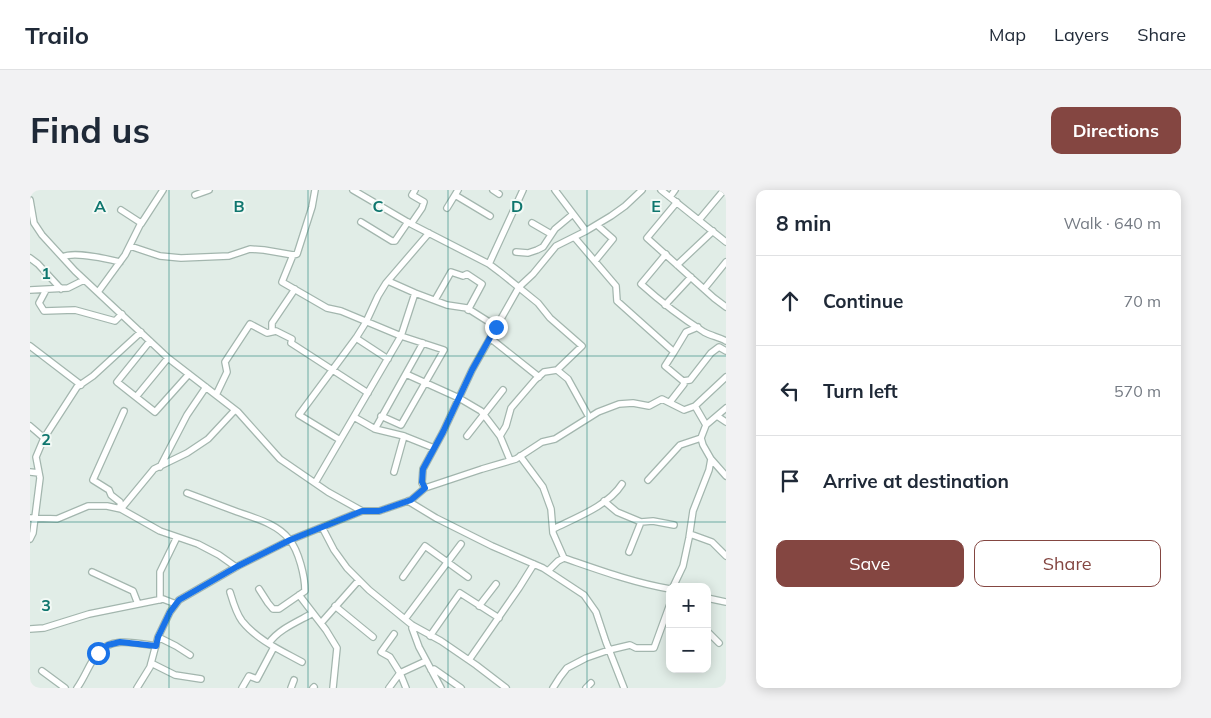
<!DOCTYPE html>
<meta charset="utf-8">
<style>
:root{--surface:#fff;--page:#f2f2f3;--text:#1f2937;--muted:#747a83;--line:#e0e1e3;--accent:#844641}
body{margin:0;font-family:Mulish,sans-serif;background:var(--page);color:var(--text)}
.controls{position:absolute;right:15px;bottom:15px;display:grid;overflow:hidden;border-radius:10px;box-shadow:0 2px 12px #0003}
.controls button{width:45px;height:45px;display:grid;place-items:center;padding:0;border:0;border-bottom:1px solid var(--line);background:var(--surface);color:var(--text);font:25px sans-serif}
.stop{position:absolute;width:15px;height:15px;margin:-11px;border:4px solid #1a73e8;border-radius:50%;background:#fff}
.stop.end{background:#1a73e8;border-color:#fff;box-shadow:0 1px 5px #0008}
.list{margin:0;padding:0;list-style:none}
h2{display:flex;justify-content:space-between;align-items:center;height:65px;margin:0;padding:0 20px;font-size:21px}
h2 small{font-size:16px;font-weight:400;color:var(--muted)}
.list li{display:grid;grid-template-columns:32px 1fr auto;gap:15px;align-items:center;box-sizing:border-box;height:90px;padding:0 20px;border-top:1px solid var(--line)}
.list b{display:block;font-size:19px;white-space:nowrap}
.list em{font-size:16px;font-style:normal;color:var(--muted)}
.actions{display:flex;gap:10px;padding:15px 20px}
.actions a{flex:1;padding:11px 0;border:1px solid var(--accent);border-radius:10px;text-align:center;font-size:18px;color:var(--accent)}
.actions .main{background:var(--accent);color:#fff}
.icon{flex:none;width:28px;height:28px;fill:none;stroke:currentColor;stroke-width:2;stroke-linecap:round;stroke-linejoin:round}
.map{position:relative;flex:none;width:696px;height:498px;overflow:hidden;border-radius:10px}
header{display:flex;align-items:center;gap:30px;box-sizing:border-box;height:70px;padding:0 25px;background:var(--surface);border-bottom:1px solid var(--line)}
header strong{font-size:24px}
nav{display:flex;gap:28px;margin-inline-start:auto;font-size:18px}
.intro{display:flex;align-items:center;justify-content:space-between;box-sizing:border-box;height:120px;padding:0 30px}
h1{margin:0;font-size:35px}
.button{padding:12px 22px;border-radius:10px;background:var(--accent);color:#fff;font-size:18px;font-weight:700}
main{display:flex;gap:30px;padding:0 30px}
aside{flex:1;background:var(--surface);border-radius:10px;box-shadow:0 2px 12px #0003}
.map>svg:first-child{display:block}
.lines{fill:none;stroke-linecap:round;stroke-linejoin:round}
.minor-casing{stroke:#a3b6ae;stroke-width:8}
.minor{stroke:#fff;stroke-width:5.5}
.route{stroke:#1a73e8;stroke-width:6}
.grid{fill:none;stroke:#0f766e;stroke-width:1;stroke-opacity:0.55}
.grid-label{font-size:16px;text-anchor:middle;font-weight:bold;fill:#0f766e;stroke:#f2f9f5;stroke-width:4;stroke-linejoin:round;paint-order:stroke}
</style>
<header>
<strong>Trailo</strong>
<nav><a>Map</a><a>Layers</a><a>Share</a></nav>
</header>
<div class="intro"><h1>Find us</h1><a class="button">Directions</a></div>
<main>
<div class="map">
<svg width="696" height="498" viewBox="0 0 696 498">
<rect width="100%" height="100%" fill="#e1ede7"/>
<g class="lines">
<g class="minor-casing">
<path id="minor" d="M 285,0 L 282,17 L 267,64 L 263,65 L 252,92 L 297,118 L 311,121 L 371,146 L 414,160 L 371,235 L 351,226
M 323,0 L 381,34 L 459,74 L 471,83 L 508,113 L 520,128 L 552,156 L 527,180
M 463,0 L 469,4
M 525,0 L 556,41
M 631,0 L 696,52
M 165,5 L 179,0
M 425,5 L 460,26
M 640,7 L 645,0
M 0,10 L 4,33 L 12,45 L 45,81 L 138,168 L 208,222 L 250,269 L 298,302 L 332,321
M 647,12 L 617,48 L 684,108 L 696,117
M 417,18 L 428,0
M 669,30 L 694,0
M 331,32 L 362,51 L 365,51 L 378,32
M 502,33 L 521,44
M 111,34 L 133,0
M 381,34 L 392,18 L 394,12 L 382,5 L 385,0
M 545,48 L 586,96 L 587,111 L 644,162 L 635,176 L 653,191 L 654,194 L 640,212
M 100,56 L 130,66 L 151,68 L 199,66 L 220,59 L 234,60 L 263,65
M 486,62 L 498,63 L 507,60 L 513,57 L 525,39 L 543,24
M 636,64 L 611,94 C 631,112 652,128 674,142 C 681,146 689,147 696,151
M 33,67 C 44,61 77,69 90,72
M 0,68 L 8,74 L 31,99
M 565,71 L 583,49 L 567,35
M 459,74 L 493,0
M 647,75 L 683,41
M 358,91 L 385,103 L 417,115 L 437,118 L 467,137
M 674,99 L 696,72
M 0,100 L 38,98 L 54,90
M 16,100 L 9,113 L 14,121 L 45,120 L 85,131 L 92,124
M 68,102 L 95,65 L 111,33 L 91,20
M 405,110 L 421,82 L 433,86 L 437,84 L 452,94 L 438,120
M 635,115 L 661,87
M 242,142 L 242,133 L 265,99
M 326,148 L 358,169
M 460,148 L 509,187
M 120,151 L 87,192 L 125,222 L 159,184
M 0,156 L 51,195
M 644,162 L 656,142 L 668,137
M 376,184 L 429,208 L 451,221 L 470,246 L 480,270
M 653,191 L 660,190 L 681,163 L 689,157 L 696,161
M 186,205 L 197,182 L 195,172 L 220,134 L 237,143 L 246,141 L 262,149 L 261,153 L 338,203
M 106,207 L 138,168
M 687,226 L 696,232
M 324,227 L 345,239 L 393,153
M 676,235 L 696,218
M 0,236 L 14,248
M 345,239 L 374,246 L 404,258
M 437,246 L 473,200
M 470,246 L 476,236 L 481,218 L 505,190 L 514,182 L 527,180 L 538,189 L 559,227
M 310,250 L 269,225 L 326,148 L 336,132 L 348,106 L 356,93 L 399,43
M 490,266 L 513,297 L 521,319 L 523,343 L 534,368
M 681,269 L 696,286
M 130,277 L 157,225 L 176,197
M 0,282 L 9,283
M 364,282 L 374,246
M 618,290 L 650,255 L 671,248
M 285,293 L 371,146 L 385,103
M 395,298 L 392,293 L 393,279 L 413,242 L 442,180 L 489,97 L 503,84 L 526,56 L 556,41 L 581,26 L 595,16 L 612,0
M 157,303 C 173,309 189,315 205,321 C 224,328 246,333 259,349 C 269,361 275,387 275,401 L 249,419 L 243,419 L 238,413 L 229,399
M 378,311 L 406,328 L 462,356 L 513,378 L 554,405 L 566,422 L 576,452 L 594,498
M 574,311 L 587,322 L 611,332 L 623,331 L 644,335
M 91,319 L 124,279 L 157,263 L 178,249 L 205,220
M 91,319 L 90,312 L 81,305 L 79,300 L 63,290 L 94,221
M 0,328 L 27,329 L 58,316 L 77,316 L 91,319 L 130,341 L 168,354 L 189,365 L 206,377
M 292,337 L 304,360 L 317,378 L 339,400 L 382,435 L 411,451 L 446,475 L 476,498
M 523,339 C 545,328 578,316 592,294
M 660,344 L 682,352 L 696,366
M 0,349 L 3,343 L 10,288 L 6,267 L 14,248 L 47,197 L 63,186 L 111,142
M 599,362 L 611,332
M 518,381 L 528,371 L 534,368 C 569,380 604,393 640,399
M 62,382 L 103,401 L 108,414
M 373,387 L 395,356 L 438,387
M 643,397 L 653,376 L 659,348 L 663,321 L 679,280 L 681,269 L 673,255 L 671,248 L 676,235 L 665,216
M 200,402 C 203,412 206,423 212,431 C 227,450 252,461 272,472
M 269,405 L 296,440 L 307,458 L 303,498
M 677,408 L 696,412
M 130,410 L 130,382 L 147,347
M 305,416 L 343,447
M 449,416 L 466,394
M 375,429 L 431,354
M 291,433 L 329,390
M 382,435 L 382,438 L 389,457 L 411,498
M 0,439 L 14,438 L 59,424 L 133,409 L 146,414
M 677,441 L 689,453
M 364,444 L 351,462 L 360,467 L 370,483 L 376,498
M 400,446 L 430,403 L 469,428
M 128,447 L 146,456 L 160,465
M 239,453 C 249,439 267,432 283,423
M 439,470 L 489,398 L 504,374
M 121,473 L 145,485 L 171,489
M 401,480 L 404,479 L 431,498
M 12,481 L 35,498
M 47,498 C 55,487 59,474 67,464 C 81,446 106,453 126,456
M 107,498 L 120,477 L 128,447 L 140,422 L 149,410 L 208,376 L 260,350 L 332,321 L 349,321 L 381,310 L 395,298 L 452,279 L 486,269 L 512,252 L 525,249 L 568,222 L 589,214 L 603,213 L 619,216 L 632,209 L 654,220 L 665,216 L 696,187
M 212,498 L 219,486 L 227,489 L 244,457
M 261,498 L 264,490
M 283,498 L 284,497
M 359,498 L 370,483 L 396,471
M 523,498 L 530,487 L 537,478 L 556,468 L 579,460 L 600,455 L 606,458 L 624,458 L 640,414
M 556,498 L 561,493"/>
</g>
<use href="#minor" class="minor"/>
</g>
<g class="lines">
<path class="route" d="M 68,463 L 78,455 L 90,452 L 126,456 L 128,447 L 140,422 L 149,410 L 208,376 L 260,350 L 332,321 L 349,321 L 381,310 L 395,298 L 392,292 L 393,279 L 413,242 L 442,180 L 466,137"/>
</g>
<path class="grid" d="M 139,0 L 139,498M 278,0 L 278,498M 418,0 L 418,498M 557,0 L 557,498M 0,166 L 696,166M 0,332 L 696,332"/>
<g class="grid-label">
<text x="70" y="22">A</text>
<text x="209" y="22">B</text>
<text x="348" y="22">C</text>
<text x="487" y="22">D</text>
<text x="626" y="22">E</text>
<text x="16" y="89">1</text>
<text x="16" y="255">2</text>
<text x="16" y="421">3</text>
</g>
</svg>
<div class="controls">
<button>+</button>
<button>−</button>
</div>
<div class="stop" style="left:68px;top:463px"></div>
<div class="stop end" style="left:466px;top:137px"></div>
</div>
<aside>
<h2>8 min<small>Walk · 640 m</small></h2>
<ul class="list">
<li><svg class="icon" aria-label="ahead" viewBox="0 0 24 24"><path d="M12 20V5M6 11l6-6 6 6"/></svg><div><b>Continue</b></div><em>70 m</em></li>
<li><svg class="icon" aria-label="left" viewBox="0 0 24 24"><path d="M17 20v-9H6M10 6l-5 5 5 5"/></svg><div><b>Turn left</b></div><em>570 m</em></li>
<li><svg class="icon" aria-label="arrive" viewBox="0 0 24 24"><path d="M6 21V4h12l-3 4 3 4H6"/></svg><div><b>Arrive at destination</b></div></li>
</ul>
<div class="actions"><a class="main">Save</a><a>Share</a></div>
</aside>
</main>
